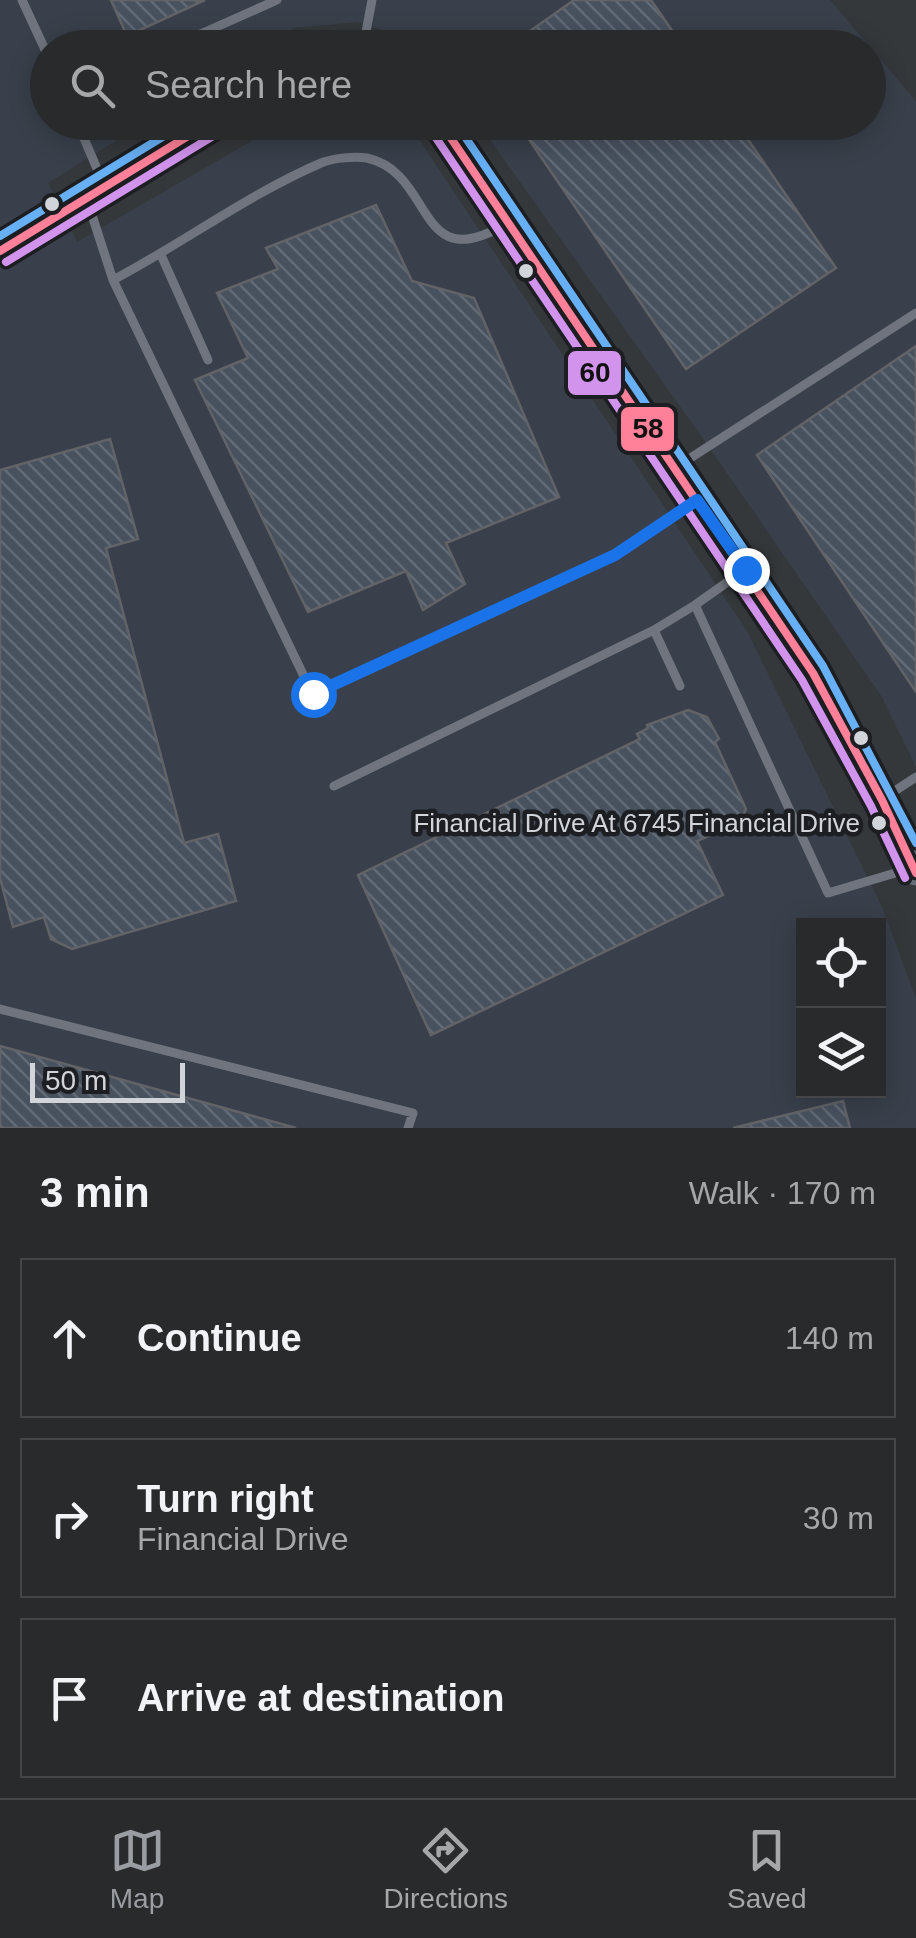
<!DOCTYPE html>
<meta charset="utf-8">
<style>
:root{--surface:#282a2c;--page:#343638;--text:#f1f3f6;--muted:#a5a7a9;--line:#444648;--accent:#9a9da1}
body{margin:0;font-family:Helvetica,sans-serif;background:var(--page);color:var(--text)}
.controls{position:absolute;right:30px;bottom:30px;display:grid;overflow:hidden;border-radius:0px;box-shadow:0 5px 25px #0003}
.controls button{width:90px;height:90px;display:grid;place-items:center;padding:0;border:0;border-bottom:2px solid var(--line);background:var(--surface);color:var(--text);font:50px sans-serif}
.scale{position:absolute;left:30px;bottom:25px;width:155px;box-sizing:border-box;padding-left:10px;border:5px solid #d1d4d8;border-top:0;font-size:28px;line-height:35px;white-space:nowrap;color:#d1d4d8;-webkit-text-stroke:8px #1c1e21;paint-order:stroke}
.stop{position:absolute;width:30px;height:30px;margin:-22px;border:8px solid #1a73e8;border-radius:50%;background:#fff}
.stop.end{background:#1a73e8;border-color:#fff;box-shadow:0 2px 10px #0008}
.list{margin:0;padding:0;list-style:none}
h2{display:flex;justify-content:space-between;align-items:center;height:130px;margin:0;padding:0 40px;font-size:42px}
h2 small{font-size:32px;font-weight:400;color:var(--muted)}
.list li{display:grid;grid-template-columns:65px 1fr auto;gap:30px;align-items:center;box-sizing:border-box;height:160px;margin:0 20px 20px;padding:0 20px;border:2px solid var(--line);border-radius:0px}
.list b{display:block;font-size:38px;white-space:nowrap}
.list p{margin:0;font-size:32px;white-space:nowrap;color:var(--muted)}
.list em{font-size:32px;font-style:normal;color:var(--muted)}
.icon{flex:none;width:55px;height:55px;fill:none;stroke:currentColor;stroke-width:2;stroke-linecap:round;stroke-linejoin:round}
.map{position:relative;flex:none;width:916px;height:1128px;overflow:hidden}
.search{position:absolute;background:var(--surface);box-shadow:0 5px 25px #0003;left:30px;right:30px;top:30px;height:110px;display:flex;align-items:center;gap:25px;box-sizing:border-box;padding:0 35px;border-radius:55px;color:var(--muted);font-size:38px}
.sheet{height:670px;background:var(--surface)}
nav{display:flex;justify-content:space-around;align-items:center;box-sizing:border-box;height:140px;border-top:2px solid var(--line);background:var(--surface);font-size:28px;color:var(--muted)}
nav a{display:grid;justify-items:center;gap:5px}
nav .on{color:var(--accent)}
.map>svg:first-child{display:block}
.built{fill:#39404b;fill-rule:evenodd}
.building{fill:url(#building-back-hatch);stroke:#616366;stroke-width:2.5}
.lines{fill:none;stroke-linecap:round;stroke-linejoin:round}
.lane{stroke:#6f747e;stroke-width:9}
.secondary{stroke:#676e77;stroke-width:25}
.bus-1-casing{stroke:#1c1e21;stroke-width:15}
.bus-2-casing{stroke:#1c1e21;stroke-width:15}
.bus-3-casing{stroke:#1c1e21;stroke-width:15}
.bus-1{stroke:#ff8098;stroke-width:8}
.bus-2{stroke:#d193ec;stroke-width:8}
.bus-3{stroke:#67b0f5;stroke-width:8}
.route{stroke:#1a73e8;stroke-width:12}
.bus-dot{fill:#d1d4d8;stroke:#1c1e21;stroke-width:4}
.labels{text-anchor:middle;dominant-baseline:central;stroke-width:9;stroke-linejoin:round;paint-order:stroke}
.bus-label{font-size:26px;fill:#d1d4d8;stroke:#1c1e21;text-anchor:end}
.line-badge{stroke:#1c1e21;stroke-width:4}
.pale-badge-label{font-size:28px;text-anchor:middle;font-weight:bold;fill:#111}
</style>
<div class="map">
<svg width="916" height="1128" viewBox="0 0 916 1128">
<defs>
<pattern id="building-back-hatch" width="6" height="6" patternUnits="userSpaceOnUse" patternTransform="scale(2.5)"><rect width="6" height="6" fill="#48525f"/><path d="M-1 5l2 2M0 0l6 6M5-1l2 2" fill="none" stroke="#616a75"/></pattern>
</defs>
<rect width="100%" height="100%" fill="#35383b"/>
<path class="built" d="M 0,0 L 830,0 L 916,101 L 916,767 L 882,697 L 702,437 L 478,123 L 868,122 L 868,48 L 424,47 L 420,41 L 357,22 L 294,28 L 263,47 L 48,48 L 48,122 L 144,123 L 48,183 L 77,242 L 283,123 L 408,123 L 747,631 L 882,907 L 916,998 L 916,1128 L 0,1128 ZM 804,926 L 878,926 L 878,1090 L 804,1090 Z"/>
<path class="building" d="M 111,0 L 205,0 L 127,36 Z
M 574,0 L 651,0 L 684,48 L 506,48 Z
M 517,122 L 736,122 L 836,268 L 686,369 Z
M 376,205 L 412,281 L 474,298 L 559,497 L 446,543 L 465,584 L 423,610 L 406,571 L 308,612 L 195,380 L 248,358 L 217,293 L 278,269 L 266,248 Z
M 916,346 L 916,692 L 757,455 Z
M 110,439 L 138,539 L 106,548 L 184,843 L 218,834 L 236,901 L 72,949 L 51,939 L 44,917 L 13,927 L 0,878 L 0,470 Z
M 688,710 L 707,717 L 719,739 L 715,742 L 746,809 L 740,822 L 697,841 L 723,895 L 431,1035 L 358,875 L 640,739 L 637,734 L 648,728 L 647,725 Z
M 0,1046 L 296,1128 L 0,1128 Z
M 843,1101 L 850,1128 L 733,1128 Z"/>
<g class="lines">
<path class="lane" d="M 22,0 L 48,56
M 169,48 L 277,0
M 363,48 L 372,0
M 77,122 L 104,185
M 88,203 L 113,280 L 313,695 L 615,555 L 695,502
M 161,255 L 208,360
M 113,280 C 183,243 249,194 321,163 C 332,158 356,156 367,158 C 435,173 415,277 504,225
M 678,466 L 916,313
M 743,571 L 695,605 L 828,893 L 912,868
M 654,630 L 680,686
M 334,786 L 654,630 L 695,605
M 884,798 L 916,777
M 0,1009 L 413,1113 L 408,1128"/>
<path class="secondary" d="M 440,122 L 813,673 L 882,800 L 916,873
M 0,251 L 212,122"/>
<g class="bus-1-casing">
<path id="bus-1" d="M 440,122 L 813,673 L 882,800 L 916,873
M 0,251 L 211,122"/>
</g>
<g class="bus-2-casing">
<path id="bus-2" d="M 430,129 L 802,680 L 871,806 L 905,878
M 6,262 L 218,133"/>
</g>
<g class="bus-3-casing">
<path id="bus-3" d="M 455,122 L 823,666 L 916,843
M 0,236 L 187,122"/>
</g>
<use href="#bus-1" class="bus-1"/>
<use href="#bus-2" class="bus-2"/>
<use href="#bus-3" class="bus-3"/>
</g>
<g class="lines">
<path class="route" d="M 313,694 L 615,555 L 697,500 L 746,570"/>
</g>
<g class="bus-dot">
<circle cx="52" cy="204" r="9"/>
<circle cx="526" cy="271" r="9"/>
<circle cx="861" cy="738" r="9"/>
<circle cx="879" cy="823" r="9"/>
</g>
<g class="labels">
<g class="bus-label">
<text x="860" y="823">Financial Drive At 6745 Financial Drive</text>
</g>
</g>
<g class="line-badge">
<rect x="566" y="349" width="57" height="48" rx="10" fill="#d193ec"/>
<rect x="619" y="405" width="57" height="48" rx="10" fill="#ff8098"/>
</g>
<g class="pale-badge-label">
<text x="595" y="382">60</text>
<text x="648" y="438">58</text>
</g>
</svg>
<div class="controls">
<button><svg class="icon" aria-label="locate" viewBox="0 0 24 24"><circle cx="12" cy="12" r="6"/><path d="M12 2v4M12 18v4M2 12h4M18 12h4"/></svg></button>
<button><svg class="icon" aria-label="layers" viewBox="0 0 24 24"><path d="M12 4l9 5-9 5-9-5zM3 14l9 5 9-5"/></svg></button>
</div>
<div class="scale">50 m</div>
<div class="stop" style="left:313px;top:694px"></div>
<div class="stop end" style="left:746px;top:570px"></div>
<div class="search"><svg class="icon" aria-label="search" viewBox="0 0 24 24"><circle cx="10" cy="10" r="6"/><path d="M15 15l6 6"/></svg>Search here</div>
</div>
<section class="sheet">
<h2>3 min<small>Walk · 170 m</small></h2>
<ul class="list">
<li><svg class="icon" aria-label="ahead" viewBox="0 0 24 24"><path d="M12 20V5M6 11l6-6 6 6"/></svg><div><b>Continue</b></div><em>140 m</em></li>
<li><svg class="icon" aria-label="right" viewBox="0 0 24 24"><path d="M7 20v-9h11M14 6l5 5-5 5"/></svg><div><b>Turn right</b><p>Financial Drive</p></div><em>30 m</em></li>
<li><svg class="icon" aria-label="arrive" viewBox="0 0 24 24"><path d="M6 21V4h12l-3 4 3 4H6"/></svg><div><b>Arrive at destination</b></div></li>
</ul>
</section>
<nav>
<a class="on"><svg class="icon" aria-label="map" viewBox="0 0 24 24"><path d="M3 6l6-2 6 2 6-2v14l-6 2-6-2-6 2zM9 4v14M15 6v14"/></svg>Map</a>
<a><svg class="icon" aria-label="directions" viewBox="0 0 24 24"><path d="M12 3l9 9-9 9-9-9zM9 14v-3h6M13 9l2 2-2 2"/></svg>Directions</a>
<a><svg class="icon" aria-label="saved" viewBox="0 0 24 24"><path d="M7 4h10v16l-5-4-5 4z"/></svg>Saved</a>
</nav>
